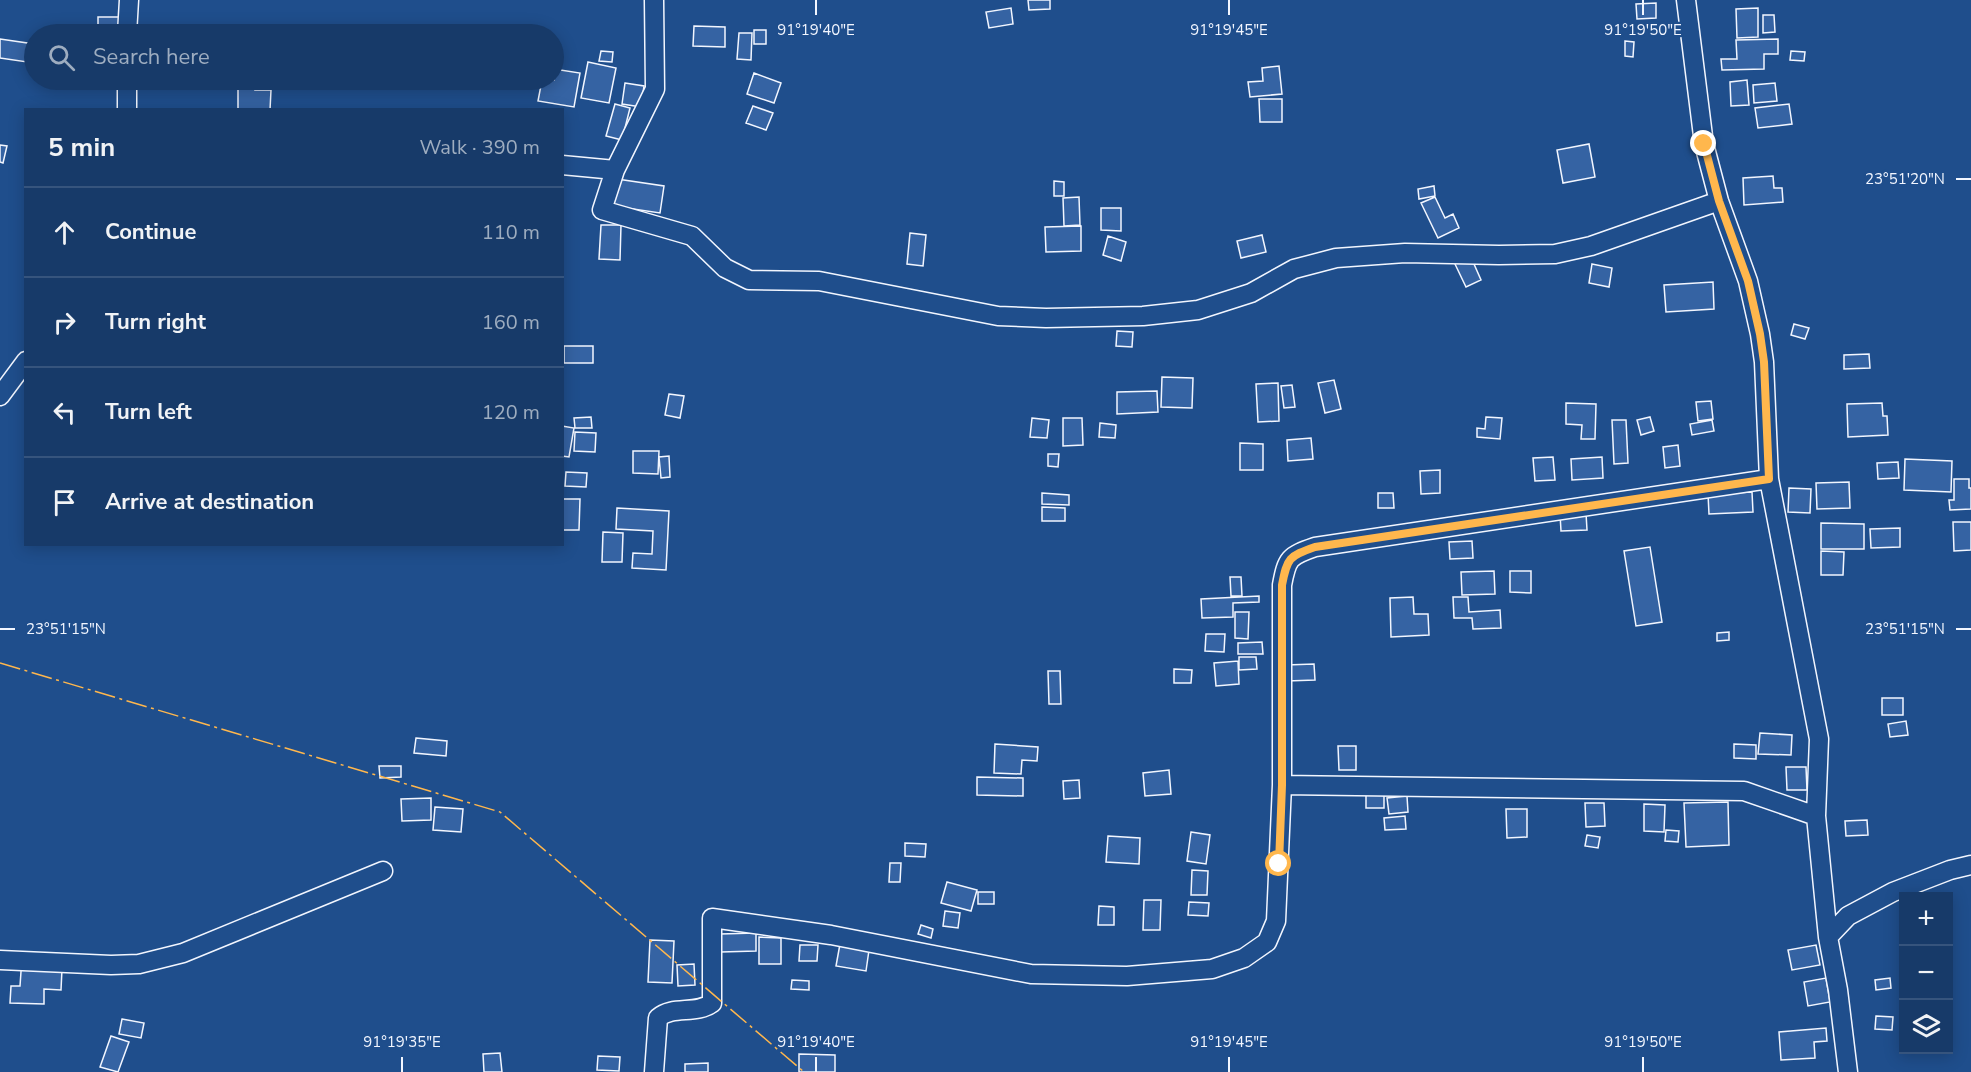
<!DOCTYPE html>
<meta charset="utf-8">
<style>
:root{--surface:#173a69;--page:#244571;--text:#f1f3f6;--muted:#9eadc0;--line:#36547d}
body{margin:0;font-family:"Nunito Sans",sans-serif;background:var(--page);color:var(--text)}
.controls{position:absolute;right:18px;bottom:18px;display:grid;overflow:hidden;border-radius:0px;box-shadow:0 3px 15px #0003}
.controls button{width:54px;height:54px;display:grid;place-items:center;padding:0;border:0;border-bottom:2px solid var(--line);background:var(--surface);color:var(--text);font:30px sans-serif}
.stop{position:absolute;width:18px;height:18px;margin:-14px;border:4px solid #ffb74d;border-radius:50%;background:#fff}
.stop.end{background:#ffb74d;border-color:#fff;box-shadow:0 2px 6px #0008}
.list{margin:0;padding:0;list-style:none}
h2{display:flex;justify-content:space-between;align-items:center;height:78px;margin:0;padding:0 24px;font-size:26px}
h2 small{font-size:20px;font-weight:400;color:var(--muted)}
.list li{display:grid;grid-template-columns:39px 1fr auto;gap:18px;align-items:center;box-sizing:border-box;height:90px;padding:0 24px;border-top:2px solid var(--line)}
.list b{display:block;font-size:22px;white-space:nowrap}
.list em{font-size:20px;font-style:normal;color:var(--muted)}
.icon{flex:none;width:33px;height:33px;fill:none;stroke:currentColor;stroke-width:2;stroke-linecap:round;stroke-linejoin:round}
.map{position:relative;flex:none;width:1971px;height:1072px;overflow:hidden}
.search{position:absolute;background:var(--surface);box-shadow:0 3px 15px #0003;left:24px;top:24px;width:540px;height:66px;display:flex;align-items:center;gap:15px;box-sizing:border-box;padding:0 21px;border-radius:33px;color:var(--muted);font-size:22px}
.panel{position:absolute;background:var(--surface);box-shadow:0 3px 15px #0003;left:24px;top:108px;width:540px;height:438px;border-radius:0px}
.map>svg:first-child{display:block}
.building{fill:#3563a3;stroke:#f2f6ff;stroke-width:1.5}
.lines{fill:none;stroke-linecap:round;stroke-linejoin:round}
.minor-casing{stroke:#f2f6ff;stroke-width:21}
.minor{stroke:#1f4e8c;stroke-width:18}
.power{stroke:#ffb74d;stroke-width:1.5;stroke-dasharray:21 4.5 3 4.5;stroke-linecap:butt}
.route{stroke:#ffb74d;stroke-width:8}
.ticks{fill:none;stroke:#f2f6ff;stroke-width:2}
.ticks-label{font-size:15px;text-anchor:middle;fill:#f2f6ff;stroke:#1f4e8c;stroke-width:4.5;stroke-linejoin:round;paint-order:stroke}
</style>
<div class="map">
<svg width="1971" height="1072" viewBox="0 0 1971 1072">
<rect width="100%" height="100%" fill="#1f4e8c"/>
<path class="building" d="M 1028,0 L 1050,0 L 1050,9 L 1029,10 Z
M 1656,3 L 1656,18 L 1637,19 L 1636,4 Z
M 1011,8 L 1013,24 L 989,28 L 986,12 Z
M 1758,8 L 1758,37 L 1737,38 L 1736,9 Z
M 1763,15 L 1774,15 L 1775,32 L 1763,33 Z
M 98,17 L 121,17 L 121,34 L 98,34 Z
M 310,25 L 336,26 L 336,34 L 310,34 Z
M 694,26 L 725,27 L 725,47 L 693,46 Z
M 754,30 L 766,30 L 766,44 L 754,44 Z
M 739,33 L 752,33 L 751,60 L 737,59 Z
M 0,39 L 34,44 L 34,63 L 0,58 Z
M 1778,39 L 1778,54 L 1764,54 L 1764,69 L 1722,70 L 1721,59 L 1737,59 L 1736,40 Z
M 1625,41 L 1634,42 L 1633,57 L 1625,56 Z
M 601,51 L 613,52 L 612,62 L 599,61 Z
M 1791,51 L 1805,52 L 1804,61 L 1790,60 Z
M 588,62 L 616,68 L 609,103 L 581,98 Z
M 1279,66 L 1282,94 L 1250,97 L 1248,82 L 1263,81 L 1262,68 Z
M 554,69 L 580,73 L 574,107 L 538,101 L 542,80 L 554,80 Z
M 754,73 L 781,83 L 774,103 L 747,94 Z
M 238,80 L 256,80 L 255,90 L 271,90 L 270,110 L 238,109 Z
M 1747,80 L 1749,105 L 1731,106 L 1730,82 Z
M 625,83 L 644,86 L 641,107 L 622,104 Z
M 1775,83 L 1777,101 L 1754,103 L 1753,85 Z
M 1259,99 L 1282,99 L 1282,122 L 1260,122 Z
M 615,104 L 630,108 L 622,140 L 606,136 Z
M 1789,104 L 1792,124 L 1758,128 L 1755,108 Z
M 753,106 L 773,113 L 766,130 L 746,123 Z
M 1589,144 L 1595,177 L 1563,183 L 1557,150 Z
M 0,145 L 7,146 L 3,163 L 0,162 Z
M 1773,176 L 1774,188 L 1782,188 L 1783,202 L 1744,205 L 1743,178 Z
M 617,179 L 664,186 L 660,213 L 613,206 Z
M 1054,181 L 1064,182 L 1064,196 L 1054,196 Z
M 1434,186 L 1435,196 L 1419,199 L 1418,189 Z
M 1079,197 L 1080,225 L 1064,226 L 1063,198 Z
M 1435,197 L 1445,218 L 1453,214 L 1459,228 L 1438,238 L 1421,203 Z
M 1101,208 L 1121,208 L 1121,231 L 1101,230 Z
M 601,225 L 621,225 L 620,260 L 599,259 Z
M 1081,226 L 1081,251 L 1046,252 L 1045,227 Z
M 910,233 L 926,235 L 923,266 L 907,264 Z
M 1262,235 L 1266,252 L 1241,258 L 1237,241 Z
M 1108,236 L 1126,242 L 1121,261 L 1103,255 Z
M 1470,255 L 1481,280 L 1466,287 L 1454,262 Z
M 1592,264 L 1612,268 L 1609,287 L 1589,283 Z
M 1713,282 L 1714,309 L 1666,312 L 1664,285 Z
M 1794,324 L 1809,328 L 1805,339 L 1791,335 Z
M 1117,331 L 1133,332 L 1132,347 L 1116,346 Z
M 564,346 L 593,346 L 593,363 L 564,363 Z
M 1869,354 L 1870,368 L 1844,369 L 1844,355 Z
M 1162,377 L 1193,378 L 1192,408 L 1161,407 Z
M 1334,380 L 1341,409 L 1325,413 L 1318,383 Z
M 1278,383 L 1279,421 L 1258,422 L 1256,384 Z
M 1292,385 L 1295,407 L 1284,408 L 1281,386 Z
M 1157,391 L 1158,412 L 1117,414 L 1117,392 Z
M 669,394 L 684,396 L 680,418 L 665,415 Z
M 1711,401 L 1713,419 L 1698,421 L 1696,402 Z
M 1566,403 L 1596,404 L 1595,439 L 1581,439 L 1582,425 L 1566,424 Z
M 1882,403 L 1883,416 L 1887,416 L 1888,435 L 1848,437 L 1847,404 Z
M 591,417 L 592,428 L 575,428 L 574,418 Z
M 1486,417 L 1502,418 L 1500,439 L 1477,437 L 1477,428 L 1485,429 Z
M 1650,417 L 1654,431 L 1641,435 L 1637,420 Z
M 1032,418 L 1049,420 L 1047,438 L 1030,437 Z
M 1063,418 L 1082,418 L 1083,445 L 1063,446 Z
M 1612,420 L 1626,420 L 1628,463 L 1614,464 Z
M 1712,420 L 1714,431 L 1692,435 L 1690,424 Z
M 1100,423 L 1116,425 L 1115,438 L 1099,437 Z
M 562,426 L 574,428 L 569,457 L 562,456 Z
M 575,432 L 596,433 L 595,452 L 574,451 Z
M 1311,438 L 1313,459 L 1288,461 L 1287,440 Z
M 1240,443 L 1263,444 L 1263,470 L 1240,470 Z
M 1678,445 L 1680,466 L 1665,468 L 1663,447 Z
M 633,451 L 659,451 L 658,474 L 633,473 Z
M 1048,454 L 1059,454 L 1058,467 L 1048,466 Z
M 669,456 L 670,477 L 661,478 L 659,457 Z
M 1553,457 L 1555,480 L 1535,481 L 1533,458 Z
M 1602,457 L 1603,478 L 1572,480 L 1571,459 Z
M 1905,459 L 1952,461 L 1951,492 L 1904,490 Z
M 1898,462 L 1899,478 L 1878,479 L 1877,463 Z
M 1440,470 L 1440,493 L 1421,494 L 1420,471 Z
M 566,472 L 587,473 L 586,487 L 565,486 Z
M 1954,479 L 1969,479 L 1969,488 L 1971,488 L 1971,509 L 1950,510 L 1949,500 L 1954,500 Z
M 1849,482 L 1850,508 L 1817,509 L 1816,483 Z
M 1789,488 L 1811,489 L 1810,513 L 1788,512 Z
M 1752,492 L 1753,512 L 1709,514 L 1708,494 Z
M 1042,493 L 1069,495 L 1069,505 L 1042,504 Z
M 1378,493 L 1393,493 L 1394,508 L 1378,508 Z
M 562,499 L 580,499 L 579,530 L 562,530 Z
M 1042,507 L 1065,508 L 1065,521 L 1042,521 Z
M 617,508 L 669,511 L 666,570 L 632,568 L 633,553 L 652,554 L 653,531 L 616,529 Z
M 1586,513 L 1587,530 L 1561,531 L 1560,514 Z
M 1953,522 L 1971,522 L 1971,550 L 1954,551 Z
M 1821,523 L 1864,524 L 1864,549 L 1821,549 Z
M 1900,528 L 1900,547 L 1871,548 L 1870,529 Z
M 603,532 L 623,533 L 622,562 L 602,562 Z
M 1472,541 L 1473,558 L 1450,559 L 1449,542 Z
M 1650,547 L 1662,622 L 1636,626 L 1624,551 Z
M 1821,551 L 1844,552 L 1843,575 L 1821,575 Z
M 1494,571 L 1495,594 L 1462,595 L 1461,572 Z
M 1510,571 L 1531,571 L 1531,593 L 1510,592 Z
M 1230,577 L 1241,577 L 1242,596 L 1231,596 Z
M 1259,596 L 1259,602 L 1233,603 L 1233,617 L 1202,618 L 1201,599 Z
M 1413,597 L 1414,614 L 1428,614 L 1429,635 L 1391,637 L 1390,598 Z
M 1453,597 L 1468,597 L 1469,612 L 1500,610 L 1501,628 L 1473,629 L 1472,618 L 1454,618 Z
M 1235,612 L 1249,612 L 1248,639 L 1235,638 Z
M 1729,632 L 1729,640 L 1717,641 L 1717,633 Z
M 1206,634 L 1225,634 L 1224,652 L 1205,651 Z
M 1262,642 L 1263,654 L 1238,654 L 1238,643 Z
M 1239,657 L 1256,657 L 1257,669 L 1239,670 Z
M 1238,661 L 1239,684 L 1216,686 L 1214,663 Z
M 1314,664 L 1315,680 L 1287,681 L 1286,665 Z
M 1174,669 L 1192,670 L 1191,683 L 1174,683 Z
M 1048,671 L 1060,671 L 1061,704 L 1049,704 Z
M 1882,698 L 1903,698 L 1903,715 L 1882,715 Z
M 1906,721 L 1908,735 L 1890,737 L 1888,724 Z
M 1760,733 L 1792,735 L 1791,755 L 1758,754 Z
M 416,738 L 447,741 L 446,756 L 414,753 Z
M 995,744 L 1038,747 L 1037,761 L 1022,760 L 1021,774 L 994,773 Z
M 1734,744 L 1756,745 L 1756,759 L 1734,758 Z
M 1338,746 L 1356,746 L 1356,770 L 1339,770 Z
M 379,766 L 401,766 L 401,777 L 380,778 Z
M 1786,767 L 1806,767 L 1807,790 L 1787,790 Z
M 1169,770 L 1171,794 L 1145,796 L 1143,773 Z
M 977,777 L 1023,778 L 1023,796 L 977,795 Z
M 1079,780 L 1080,798 L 1064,799 L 1063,781 Z
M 1366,793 L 1384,793 L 1384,808 L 1366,808 Z
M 1407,796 L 1408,812 L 1389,814 L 1387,798 Z
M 431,798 L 431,820 L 402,821 L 401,799 Z
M 1728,802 L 1729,845 L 1686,847 L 1684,803 Z
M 1585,803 L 1604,803 L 1605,826 L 1586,827 Z
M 1644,804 L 1665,805 L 1664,832 L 1644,831 Z
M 435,807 L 463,809 L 461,832 L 433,830 Z
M 1506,809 L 1527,809 L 1527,837 L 1507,838 Z
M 1405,816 L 1406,829 L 1385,830 L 1384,818 Z
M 1867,820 L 1868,835 L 1846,836 L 1845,821 Z
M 1666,830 L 1679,831 L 1678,842 L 1665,841 Z
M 1191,832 L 1210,835 L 1206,864 L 1187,861 Z
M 1587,835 L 1600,837 L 1598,848 L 1585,846 Z
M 1108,836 L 1140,838 L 1139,864 L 1106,862 Z
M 905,843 L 926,844 L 925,857 L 905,856 Z
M 890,863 L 901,863 L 900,882 L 889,882 Z
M 1192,870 L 1208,871 L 1207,895 L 1191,895 Z
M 947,882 L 977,890 L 971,911 L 941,903 Z
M 978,892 L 994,892 L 994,904 L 978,904 Z
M 1144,900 L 1161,900 L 1160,930 L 1143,930 Z
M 1189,902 L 1209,903 L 1208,916 L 1188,915 Z
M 1099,906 L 1114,907 L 1114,925 L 1098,925 Z
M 945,911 L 960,913 L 958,928 L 943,926 Z
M 921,925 L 933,929 L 931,938 L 918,934 Z
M 756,933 L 756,951 L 721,952 L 720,934 Z
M 759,937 L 781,938 L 781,964 L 759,964 Z
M 650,940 L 674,941 L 672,983 L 648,982 Z
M 840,944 L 869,950 L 866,971 L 836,966 Z
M 800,945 L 818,945 L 817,961 L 799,961 Z
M 1816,945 L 1820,965 L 1792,970 L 1788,950 Z
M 22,957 L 62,969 L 61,990 L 44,989 L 44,1004 L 10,1003 L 11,986 L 20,986 Z
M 694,964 L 695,985 L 678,986 L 677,965 Z
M 1826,978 L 1830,1002 L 1808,1006 L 1804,982 Z
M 1890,978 L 1891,988 L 1876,990 L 1875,980 Z
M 792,980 L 809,981 L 809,990 L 791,989 Z
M 1876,1016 L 1893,1017 L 1892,1030 L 1875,1029 Z
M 122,1019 L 144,1023 L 141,1038 L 119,1034 Z
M 1826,1028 L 1827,1041 L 1814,1042 L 1815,1058 L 1781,1060 L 1779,1032 Z
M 111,1036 L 129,1042 L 118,1072 L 100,1067 Z
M 500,1053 L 502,1072 L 484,1072 L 483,1054 Z
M 799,1054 L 835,1055 L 835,1072 L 799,1072 Z
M 598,1056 L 620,1057 L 619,1071 L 597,1070 Z
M 708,1063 L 708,1072 L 685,1072 L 685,1064 Z"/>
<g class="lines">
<g class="minor-casing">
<path id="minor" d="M 1686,0 L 1704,144 L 1719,201 L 1748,281 L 1760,334 L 1764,362 L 1769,479 L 1819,739 L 1816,816 L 1828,937 L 1838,990 L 1848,1072
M 127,34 L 129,0
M 127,80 L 127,110
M 562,165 L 615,170 L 602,210 L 692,236 L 725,268 L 749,280 L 819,281 L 998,316 L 1046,318 L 1143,316 L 1198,310 L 1251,293 L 1294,269 L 1336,258 L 1405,253 L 1499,255 L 1555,254 L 1591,246 L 1719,201
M 615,170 L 655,89 L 654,0
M 0,396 L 26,361
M 1282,785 L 1744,791 L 1816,816
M 1828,937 L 1848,916 L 1893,892 L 1950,870 L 1971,865
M 0,960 L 111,965 L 139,964 L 183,953 L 383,871
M 654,1072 L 658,1018 C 673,1005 696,1015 712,1003 L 712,918 L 831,935 L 1031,974 L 1127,976 L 1212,969 L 1244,958 L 1267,942 L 1276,921 L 1282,785 L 1282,585 C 1287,558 1289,556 1315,547 L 1769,479"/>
</g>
<use href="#minor" class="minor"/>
<path class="power" d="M 0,663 L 500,812 L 804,1072"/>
</g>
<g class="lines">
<path class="route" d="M 1279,864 L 1282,785 L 1282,585 C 1287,558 1289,556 1315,547 L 1769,479 L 1764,362 L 1760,334 L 1748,281 L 1719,201 L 1704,144"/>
</g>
<path class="ticks" d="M 816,0 L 816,15M 1229,0 L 1229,15M 1643,0 L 1643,15M 1956,179 L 1971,179M 0,629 L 15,629M 1956,629 L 1971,629M 402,1057 L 402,1072M 816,1057 L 816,1072M 1229,1057 L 1229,1072M 1643,1057 L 1643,1072"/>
<g class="ticks-label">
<text x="816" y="35">91°19'40"E</text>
<text x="1229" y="35">91°19'45"E</text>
<text x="1643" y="35">91°19'50"E</text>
<text x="1905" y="184">23°51'20"N</text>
<text x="66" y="634">23°51'15"N</text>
<text x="1905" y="634">23°51'15"N</text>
<text x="402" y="1047">91°19'35"E</text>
<text x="816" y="1047">91°19'40"E</text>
<text x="1229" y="1047">91°19'45"E</text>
<text x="1643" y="1047">91°19'50"E</text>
</g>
</svg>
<div class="controls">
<button>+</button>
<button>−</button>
<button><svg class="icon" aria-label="layers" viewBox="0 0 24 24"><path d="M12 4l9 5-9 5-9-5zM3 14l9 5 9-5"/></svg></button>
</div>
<div class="stop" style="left:1279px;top:864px"></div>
<div class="stop end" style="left:1704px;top:144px"></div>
<div class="search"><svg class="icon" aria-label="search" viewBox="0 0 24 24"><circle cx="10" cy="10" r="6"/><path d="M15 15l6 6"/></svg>Search here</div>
<section class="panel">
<h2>5 min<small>Walk · 390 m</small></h2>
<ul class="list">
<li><svg class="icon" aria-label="ahead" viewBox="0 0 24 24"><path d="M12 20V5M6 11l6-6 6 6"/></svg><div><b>Continue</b></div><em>110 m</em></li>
<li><svg class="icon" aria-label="right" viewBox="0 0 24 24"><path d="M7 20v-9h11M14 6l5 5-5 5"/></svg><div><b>Turn right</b></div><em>160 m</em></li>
<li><svg class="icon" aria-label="left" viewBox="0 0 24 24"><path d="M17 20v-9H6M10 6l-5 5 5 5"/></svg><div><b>Turn left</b></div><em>120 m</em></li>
<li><svg class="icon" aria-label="arrive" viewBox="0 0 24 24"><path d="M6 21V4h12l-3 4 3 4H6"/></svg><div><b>Arrive at destination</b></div></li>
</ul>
</section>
</div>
